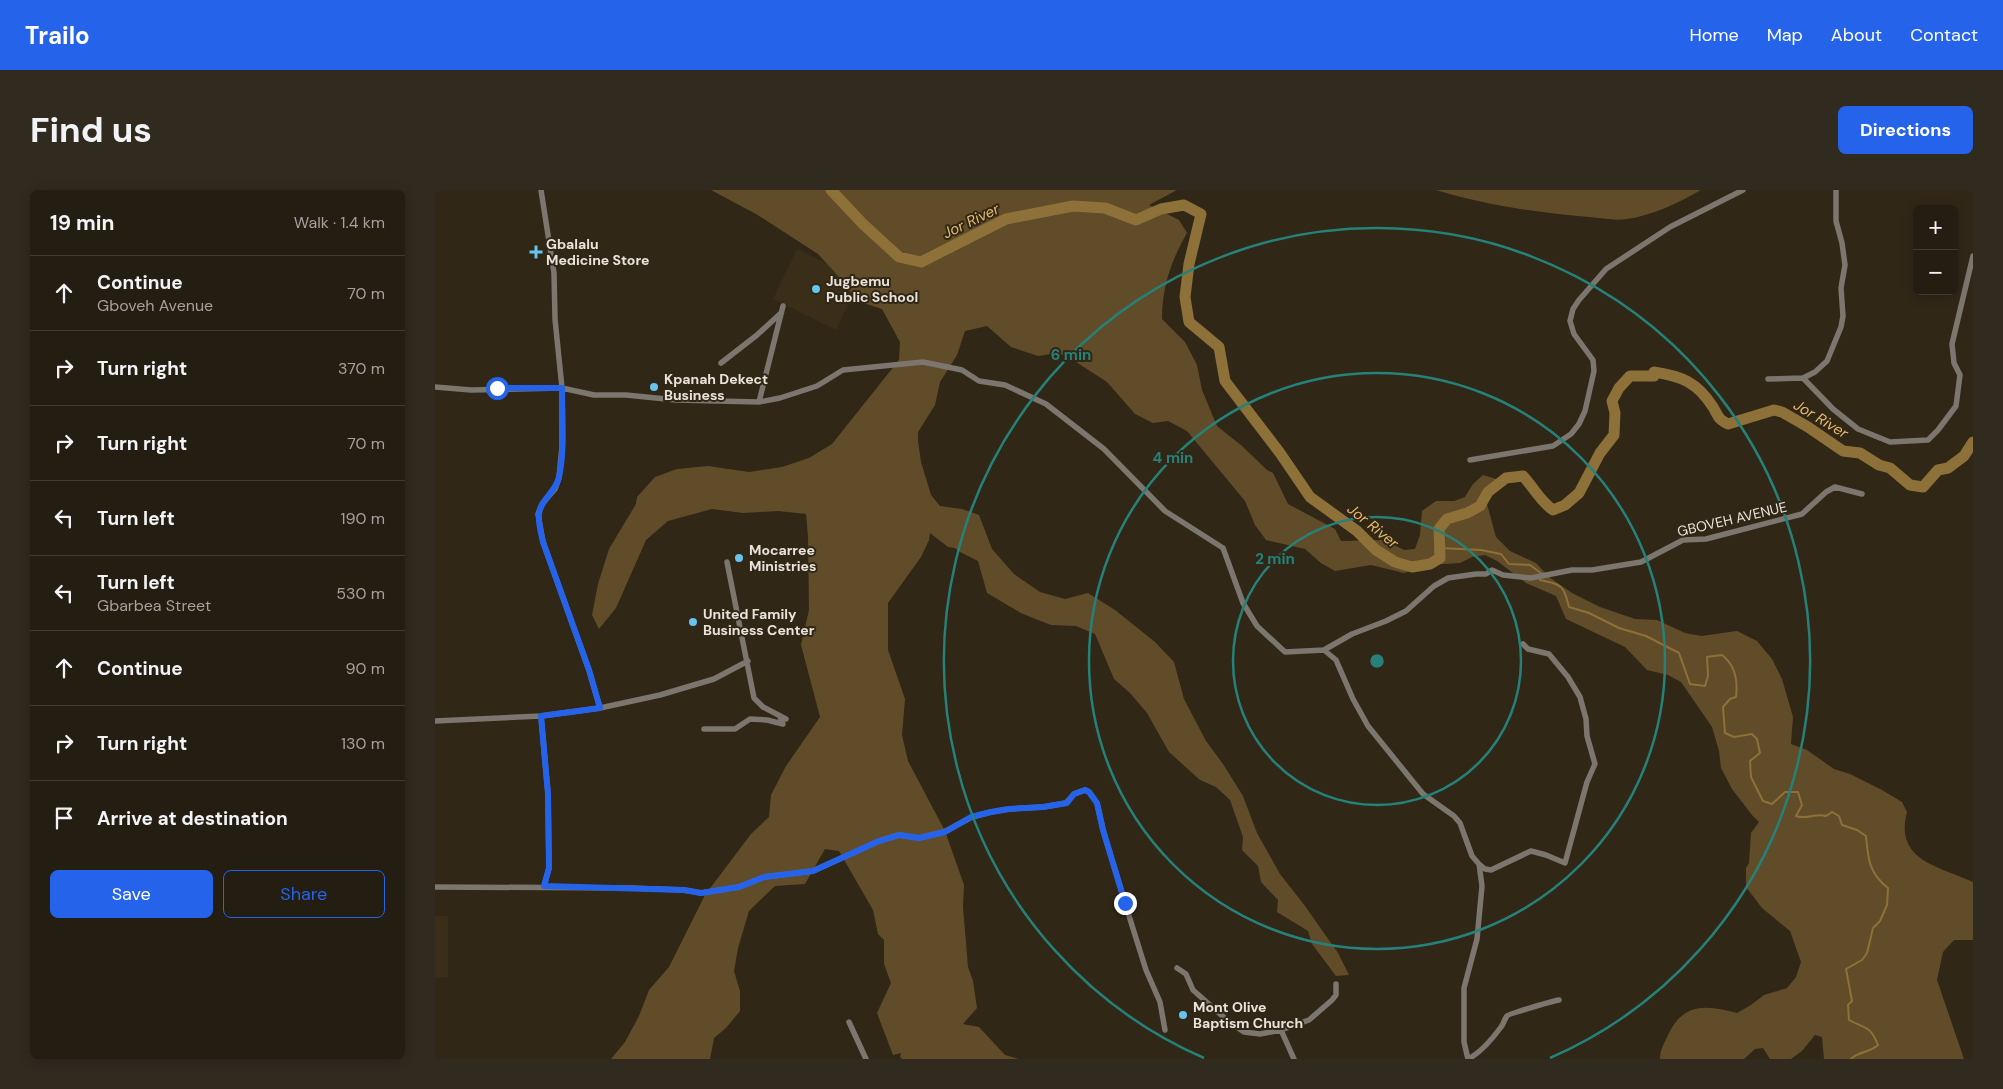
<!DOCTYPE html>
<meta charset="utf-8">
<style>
:root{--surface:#241d11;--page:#302a1f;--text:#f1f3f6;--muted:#a3a29f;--line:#413b31;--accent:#2563eb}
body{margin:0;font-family:"DM Sans",sans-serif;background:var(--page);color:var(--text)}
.controls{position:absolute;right:15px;top:15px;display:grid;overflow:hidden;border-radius:8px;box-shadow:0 2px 12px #0003}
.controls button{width:45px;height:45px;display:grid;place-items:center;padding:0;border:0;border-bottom:1px solid var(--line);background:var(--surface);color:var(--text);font:25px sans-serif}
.stop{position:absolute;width:15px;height:15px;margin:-11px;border:4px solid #2563eb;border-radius:50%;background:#fff}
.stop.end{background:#2563eb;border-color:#fff;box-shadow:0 1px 5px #0008}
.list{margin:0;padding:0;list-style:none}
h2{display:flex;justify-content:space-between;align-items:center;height:65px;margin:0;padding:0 20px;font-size:21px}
h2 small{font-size:16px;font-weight:400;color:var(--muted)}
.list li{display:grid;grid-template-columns:32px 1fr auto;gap:15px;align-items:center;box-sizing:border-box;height:75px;padding:0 20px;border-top:1px solid var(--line)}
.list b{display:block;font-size:19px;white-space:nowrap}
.list p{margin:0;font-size:16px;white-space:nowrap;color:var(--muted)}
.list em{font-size:16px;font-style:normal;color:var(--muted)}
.actions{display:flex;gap:10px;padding:15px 20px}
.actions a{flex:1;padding:11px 0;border:1px solid var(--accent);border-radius:8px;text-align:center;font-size:18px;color:var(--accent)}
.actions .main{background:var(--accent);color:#fff}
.icon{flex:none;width:28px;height:28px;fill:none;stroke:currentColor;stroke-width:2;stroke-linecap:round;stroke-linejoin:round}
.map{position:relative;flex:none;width:1538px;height:869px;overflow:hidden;border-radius:8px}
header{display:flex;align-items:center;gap:30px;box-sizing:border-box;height:70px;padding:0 25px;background:var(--accent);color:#fff}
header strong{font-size:24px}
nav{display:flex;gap:28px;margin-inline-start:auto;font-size:18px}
.intro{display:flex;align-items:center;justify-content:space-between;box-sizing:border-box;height:120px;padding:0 30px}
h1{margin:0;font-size:35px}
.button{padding:12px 22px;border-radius:8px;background:var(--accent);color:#fff;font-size:18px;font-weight:700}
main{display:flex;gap:30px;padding:0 30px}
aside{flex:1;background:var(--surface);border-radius:8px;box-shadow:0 2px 12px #0003}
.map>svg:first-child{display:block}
.built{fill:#3b2e18}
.green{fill:#614c29}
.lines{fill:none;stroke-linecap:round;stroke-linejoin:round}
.stream{stroke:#8e7039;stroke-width:2}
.river{stroke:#8e7039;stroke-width:11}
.street{stroke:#7b766e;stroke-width:5.5}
.route{stroke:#2563eb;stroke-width:6}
.ring{fill:none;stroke:#258179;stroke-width:2.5}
.poi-dot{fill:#67c4ef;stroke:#302717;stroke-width:2}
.labels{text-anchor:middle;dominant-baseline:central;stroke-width:4;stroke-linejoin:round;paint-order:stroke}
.poi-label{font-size:14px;font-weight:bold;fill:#e9e3d9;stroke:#302717;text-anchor:start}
.street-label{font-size:14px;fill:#e9e3d9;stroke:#302717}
.water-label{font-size:15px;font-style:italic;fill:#e9bb6b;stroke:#302717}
.centre{fill:#258179;stroke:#302717;stroke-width:2.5}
.ring-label{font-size:15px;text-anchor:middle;font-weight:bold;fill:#258179;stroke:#302717;stroke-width:4;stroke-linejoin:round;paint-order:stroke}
</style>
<header>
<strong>Trailo</strong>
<nav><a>Home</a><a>Map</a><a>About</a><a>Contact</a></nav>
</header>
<div class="intro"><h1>Find us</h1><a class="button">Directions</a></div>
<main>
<aside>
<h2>19 min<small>Walk · 1.4 km</small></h2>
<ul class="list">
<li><svg class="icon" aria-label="ahead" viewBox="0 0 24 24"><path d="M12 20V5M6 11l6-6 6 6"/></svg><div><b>Continue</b><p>Gboveh Avenue</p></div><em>70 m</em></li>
<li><svg class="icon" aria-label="right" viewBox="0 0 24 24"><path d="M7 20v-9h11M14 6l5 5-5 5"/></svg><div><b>Turn right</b></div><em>370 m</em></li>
<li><svg class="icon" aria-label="right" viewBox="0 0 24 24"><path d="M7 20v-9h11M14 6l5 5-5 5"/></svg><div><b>Turn right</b></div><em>70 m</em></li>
<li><svg class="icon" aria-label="left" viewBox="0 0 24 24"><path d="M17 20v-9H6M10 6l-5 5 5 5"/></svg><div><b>Turn left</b></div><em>190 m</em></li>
<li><svg class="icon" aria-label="left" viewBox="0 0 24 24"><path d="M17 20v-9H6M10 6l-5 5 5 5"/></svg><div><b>Turn left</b><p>Gbarbea Street</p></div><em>530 m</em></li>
<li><svg class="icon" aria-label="ahead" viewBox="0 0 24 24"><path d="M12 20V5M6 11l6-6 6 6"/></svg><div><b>Continue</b></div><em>90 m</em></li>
<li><svg class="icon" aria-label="right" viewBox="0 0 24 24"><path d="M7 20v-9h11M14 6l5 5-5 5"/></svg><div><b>Turn right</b></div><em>130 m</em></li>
<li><svg class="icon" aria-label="arrive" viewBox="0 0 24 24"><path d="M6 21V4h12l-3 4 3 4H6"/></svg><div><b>Arrive at destination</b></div></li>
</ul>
<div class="actions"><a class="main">Save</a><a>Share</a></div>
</aside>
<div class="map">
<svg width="1538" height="869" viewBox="0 0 1538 869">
<rect width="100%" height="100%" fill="#302717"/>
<path class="built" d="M 362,59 L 425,89 L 401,140 L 338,109 Z
M 0,726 L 13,726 L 13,787 L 0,788 Z"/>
<path class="green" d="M 276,0 L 742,0 L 714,15 L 744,30 L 752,43 C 736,71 727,97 727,129 L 750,152 L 762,175 L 767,200 L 782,236 L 807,256 L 832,280 L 838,283 L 853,314 L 900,339 L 906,351 L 949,350 L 969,360 L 980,359 L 985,345 L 987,321 L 1001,311 L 1019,311 L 1030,307 L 1038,294 L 1048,285 L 1068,291 L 1050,307 L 1061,347 L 1075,361 L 1101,373 L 1114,387 L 1137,403 L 1165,417 L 1200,429 L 1222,430 L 1250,443 L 1266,446 L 1302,441 L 1322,451 L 1337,469 L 1347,489 L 1358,527 L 1356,554 L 1372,560 L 1399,579 L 1415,584 L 1447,600 L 1467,612 L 1472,622 C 1459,671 1504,676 1538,692 L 1538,750 L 1519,750 L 1508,762 L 1502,790 L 1529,869 L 1389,869 L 1387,847 L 1380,845 L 1367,861 L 1356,869 L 1335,869 L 1328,858 L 1320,859 L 1309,869 L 1225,869 C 1225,859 1230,852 1234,843 C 1249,812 1273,815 1302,823 L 1316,815 L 1329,805 L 1352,798 L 1361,787 L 1366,772 L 1355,741 L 1327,718 L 1311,697 L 1311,678 L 1314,673 L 1316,643 L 1324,632 L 1317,625 L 1297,599 L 1286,578 L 1284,561 L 1277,537 L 1246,492 L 1233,485 L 1212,480 L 1190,457 L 1131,429 L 1121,406 L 1091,393 L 1062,371 L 1050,365 L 1037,367 L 1025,373 L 993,375 L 969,383 L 936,375 L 900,381 L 886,373 L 870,359 L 831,350 L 820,335 L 810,311 L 752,241 L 733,231 L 718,233 L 700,224 L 672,192 L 638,170 L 623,163 L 603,166 L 576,157 L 552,136 L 530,141 L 522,165 L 505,192 L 500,215 L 483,242 L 483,251 L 486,272 L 496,305 L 505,316 L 527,319 L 544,325 L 557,359 L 579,384 L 605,402 L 630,409 L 653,403 L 680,420 L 720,452 L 739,472 L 749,509 L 771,551 L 788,574 L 808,606 L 822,643 L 845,684 L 870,716 L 903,763 L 914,785 L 901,786 L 877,754 L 873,741 L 842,722 L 843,710 L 826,692 L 823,676 L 807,660 L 808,647 L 795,610 L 781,597 L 765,590 L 734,562 L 712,523 L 695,503 L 679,489 L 660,444 L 641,436 L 616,435 L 603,430 L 586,423 L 552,403 L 543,371 L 525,362 L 520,358 L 513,357 L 495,343 L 494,350 L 486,367 L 453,413 L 453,460 L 470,509 L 467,545 L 473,571 L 510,641 L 529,695 L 528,717 L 533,777 L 538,791 L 542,818 L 528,834 L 544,837 L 570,865 L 584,869 L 467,869 L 465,867 L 466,863 L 458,865 L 442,823 L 456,793 L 449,774 L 449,750 L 443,744 L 438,720 L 404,661 L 390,659 L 370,694 L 340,696 L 314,721 L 303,758 L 299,781 L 305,801 L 305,821 L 291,838 L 279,848 L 275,869 L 176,869 L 190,852 L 204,826 L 214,800 L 234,777 L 270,705 L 316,644 L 334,627 L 336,605 L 351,576 L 385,527 L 366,455 L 374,420 L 373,347 L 371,324 L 343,321 L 308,323 L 277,319 L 233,331 L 211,350 L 181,418 L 164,439 L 157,425 L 163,394 L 174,359 L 201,314 L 202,307 L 220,287 L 242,279 L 273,276 L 314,282 L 347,277 L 374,268 L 397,254 L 464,170 L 465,152 L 447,119 L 422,111 L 406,89 L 383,64 L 321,24 Z
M 1001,0 L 1266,0 C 1243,13 1219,25 1192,29 C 1180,31 1166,28 1154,27 C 1103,23 1050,15 1001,0 Z"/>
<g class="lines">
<path class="stream" d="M 1005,368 L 1005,358 L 1046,360 L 1066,364 L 1074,374 L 1095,375 L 1107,384
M 1106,388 L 1105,390 C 1128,395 1128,395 1134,417 L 1154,423 L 1184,438 L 1211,446 L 1244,463 L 1255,494 L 1270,496 L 1273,486 L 1272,467 L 1287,465 C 1300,475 1303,491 1301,507 L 1295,509 L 1288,517 L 1290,543 L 1299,547 L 1317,544 L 1322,549 L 1325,563 L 1315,571 L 1316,587 L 1328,611 L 1337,614 L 1350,602 L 1363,602 L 1367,615 L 1361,626 C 1371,630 1380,623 1391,626 L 1397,622 L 1404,626 L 1407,635 L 1422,640 L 1431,646 C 1433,669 1434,683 1453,698 L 1452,715 L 1445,731 L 1438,738 L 1432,763 L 1427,770 L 1411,779 L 1417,811 L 1413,815 L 1414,830 C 1430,839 1435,835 1443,855 C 1435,863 1423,861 1416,869"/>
<path class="river" d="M 396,0 L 428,34 L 464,67 L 486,72 L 571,29 L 638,16 L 670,18 L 701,30 L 726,19 L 749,15 L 766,24 L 754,74 L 750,107 L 754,132 L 784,157 L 790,191 L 845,263 L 875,307 L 922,341 L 941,360 L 960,372 L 977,377 L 995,374 L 1005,368 L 1004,339 L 1012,329 L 1032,323 L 1045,316 L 1053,302 L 1071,288 L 1088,286 C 1099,298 1105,311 1118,320 L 1130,315 L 1144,303 L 1165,263 L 1179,245 L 1180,223 L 1177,211 L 1184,198 L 1195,186 L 1219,186 L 1219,182 C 1246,186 1262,192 1278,217 C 1284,227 1282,228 1293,234 L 1339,220 L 1347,222 L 1373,237 L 1408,261 L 1425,263 L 1444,275 L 1455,278 L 1475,295 L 1488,297 L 1503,280 L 1513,278 L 1529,266 L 1538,252"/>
<path class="street" d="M 106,0 L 119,83 L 120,129 L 127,198 L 127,256 L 124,288 L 120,299 L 107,314 L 103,324 L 108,352 L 154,480 L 165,518
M 286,173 L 322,145 L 346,123
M 1368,188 L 1398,219 L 1423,239 L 1455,252 L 1493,250 L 1503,240 L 1521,216 L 1525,185 L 1519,173 L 1517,154 L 1538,66
M 1333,189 L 1368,188 L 1380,182 L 1392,171 L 1406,137 L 1408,126 L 1406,98 L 1410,75 L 1407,53 L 1401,31 L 1401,0
M 0,197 L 36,200 L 127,198 L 159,205 L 191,205 L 241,210 L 324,212 L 345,208 L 382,196 L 408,180 L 488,172 L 527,180 L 544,191 L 570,195 L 611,214 L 669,259 L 730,321 L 788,358 L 808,413 L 822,436 L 850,462 L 889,460 L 917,444 L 951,431 L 971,421 L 999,396 L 1013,388 L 1041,384 L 1051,384 L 1057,380 L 1068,385 L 1096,388 L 1137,380 L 1157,380 L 1206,372 L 1248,350 L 1271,349 L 1367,324 L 1391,302 L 1400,297 L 1427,304
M 324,212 L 348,116
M 1035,270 L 1118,256 L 1136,244 L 1144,234 L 1150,221 L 1159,181 L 1158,170 L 1139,144 L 1135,131 L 1138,119 L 1144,110 L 1171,79 L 1235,37 L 1308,0
M 292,372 L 319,508 L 328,517 L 351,529
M 889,460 L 901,470 L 918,509 L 933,536 L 988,604 L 1019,626 L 1025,633 L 1037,666 L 1044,674 L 1047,696 L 1042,749 L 1029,798 L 1029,852 L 1033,869
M 106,526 L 113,604 L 114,678 L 109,696
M 0,531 L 106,526 L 165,518 L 225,505 L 279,489 L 313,471
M 269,539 L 300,539 L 315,529 L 332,530 L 348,534 L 345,527
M 1044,674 L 1050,679 L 1056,680 L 1096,661 L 1111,665 L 1130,673 L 1152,592 L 1160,574 L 1152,546 L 1151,529 L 1145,507 L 1133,487 L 1114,464 L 1093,459 L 1088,454
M 0,697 L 195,698 L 249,700 L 266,703 L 304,697 L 329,687 L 378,681 L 444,651 L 464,645 L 484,648 L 509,642 L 537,627 L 556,622 L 574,619 L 608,617 L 631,613 L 639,604 L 650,600 L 654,602 L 662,613 L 668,640 L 695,729 L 711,780 L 725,812 L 730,840
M 742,778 L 751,784 L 758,800 L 793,831 L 809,842 L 825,844 L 846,840 L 874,830 L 897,810 L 901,805 L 901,794
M 414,832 L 431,869
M 846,840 L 859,869
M 1033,869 C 1045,863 1058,848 1066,837 C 1069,834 1069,829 1072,826 C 1073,824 1118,811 1124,810"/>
</g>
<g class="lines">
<path class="route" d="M 62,198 L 127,198 C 127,227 130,259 124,287 C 121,302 105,310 104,324 C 103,333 106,343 108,352 L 154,480 L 165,518 L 106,526 L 113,604 L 114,678 L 109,696 L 249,700 L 266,703 L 304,697 L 329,687 L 378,681 L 444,651 L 464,645 L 484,648 L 510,642 L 536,627 L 556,622 L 574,619 L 608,617 L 632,613 L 639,604 L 650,600 L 654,602 L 662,613 L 668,640 L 690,713"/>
</g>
<g class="ring">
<circle cx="942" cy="471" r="144"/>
<circle cx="942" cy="471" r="288"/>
<path d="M769 868A433 433 0 1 1 1115 868"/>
</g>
<g class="poi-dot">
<path d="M98.5 54.5h5v5h5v5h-5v5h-5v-5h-5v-5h5z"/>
<circle cx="381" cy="99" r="5"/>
<circle cx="219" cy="197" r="5"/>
<circle cx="304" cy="368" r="5"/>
<circle cx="258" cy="432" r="5"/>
<circle cx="748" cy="825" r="5"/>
</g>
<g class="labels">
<g class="poi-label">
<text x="111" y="54">Gbalalu<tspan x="111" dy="16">Medicine Store</tspan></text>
<text x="391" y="91">Jugbemu<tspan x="391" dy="16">Public School</tspan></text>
<text x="229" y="189">Kpanah Dekect<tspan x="229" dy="16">Business</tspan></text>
<text x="314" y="360">Mocarree<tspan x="314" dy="16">Ministries</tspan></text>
<text x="268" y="424">United Family<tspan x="268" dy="16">Business Center</tspan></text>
<text x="758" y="817">Mont Olive<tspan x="758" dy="16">Baptism Church</tspan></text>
</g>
<g class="street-label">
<text transform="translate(1297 329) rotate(-13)">GBOVEH AVENUE</text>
</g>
<g class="water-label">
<text transform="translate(536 31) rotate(-26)">Jor River</text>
<text transform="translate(1386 229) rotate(31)">Jor River</text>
<text transform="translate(938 336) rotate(39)">Jor River</text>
</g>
</g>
<circle cx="942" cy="471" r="8" class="centre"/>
<g class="ring-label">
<text x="636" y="170">6 min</text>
<text x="738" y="273">4 min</text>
<text x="840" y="374">2 min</text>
</g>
</svg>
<div class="controls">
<button>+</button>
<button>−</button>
</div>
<div class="stop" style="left:62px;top:198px"></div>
<div class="stop end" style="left:690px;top:713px"></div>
</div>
</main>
